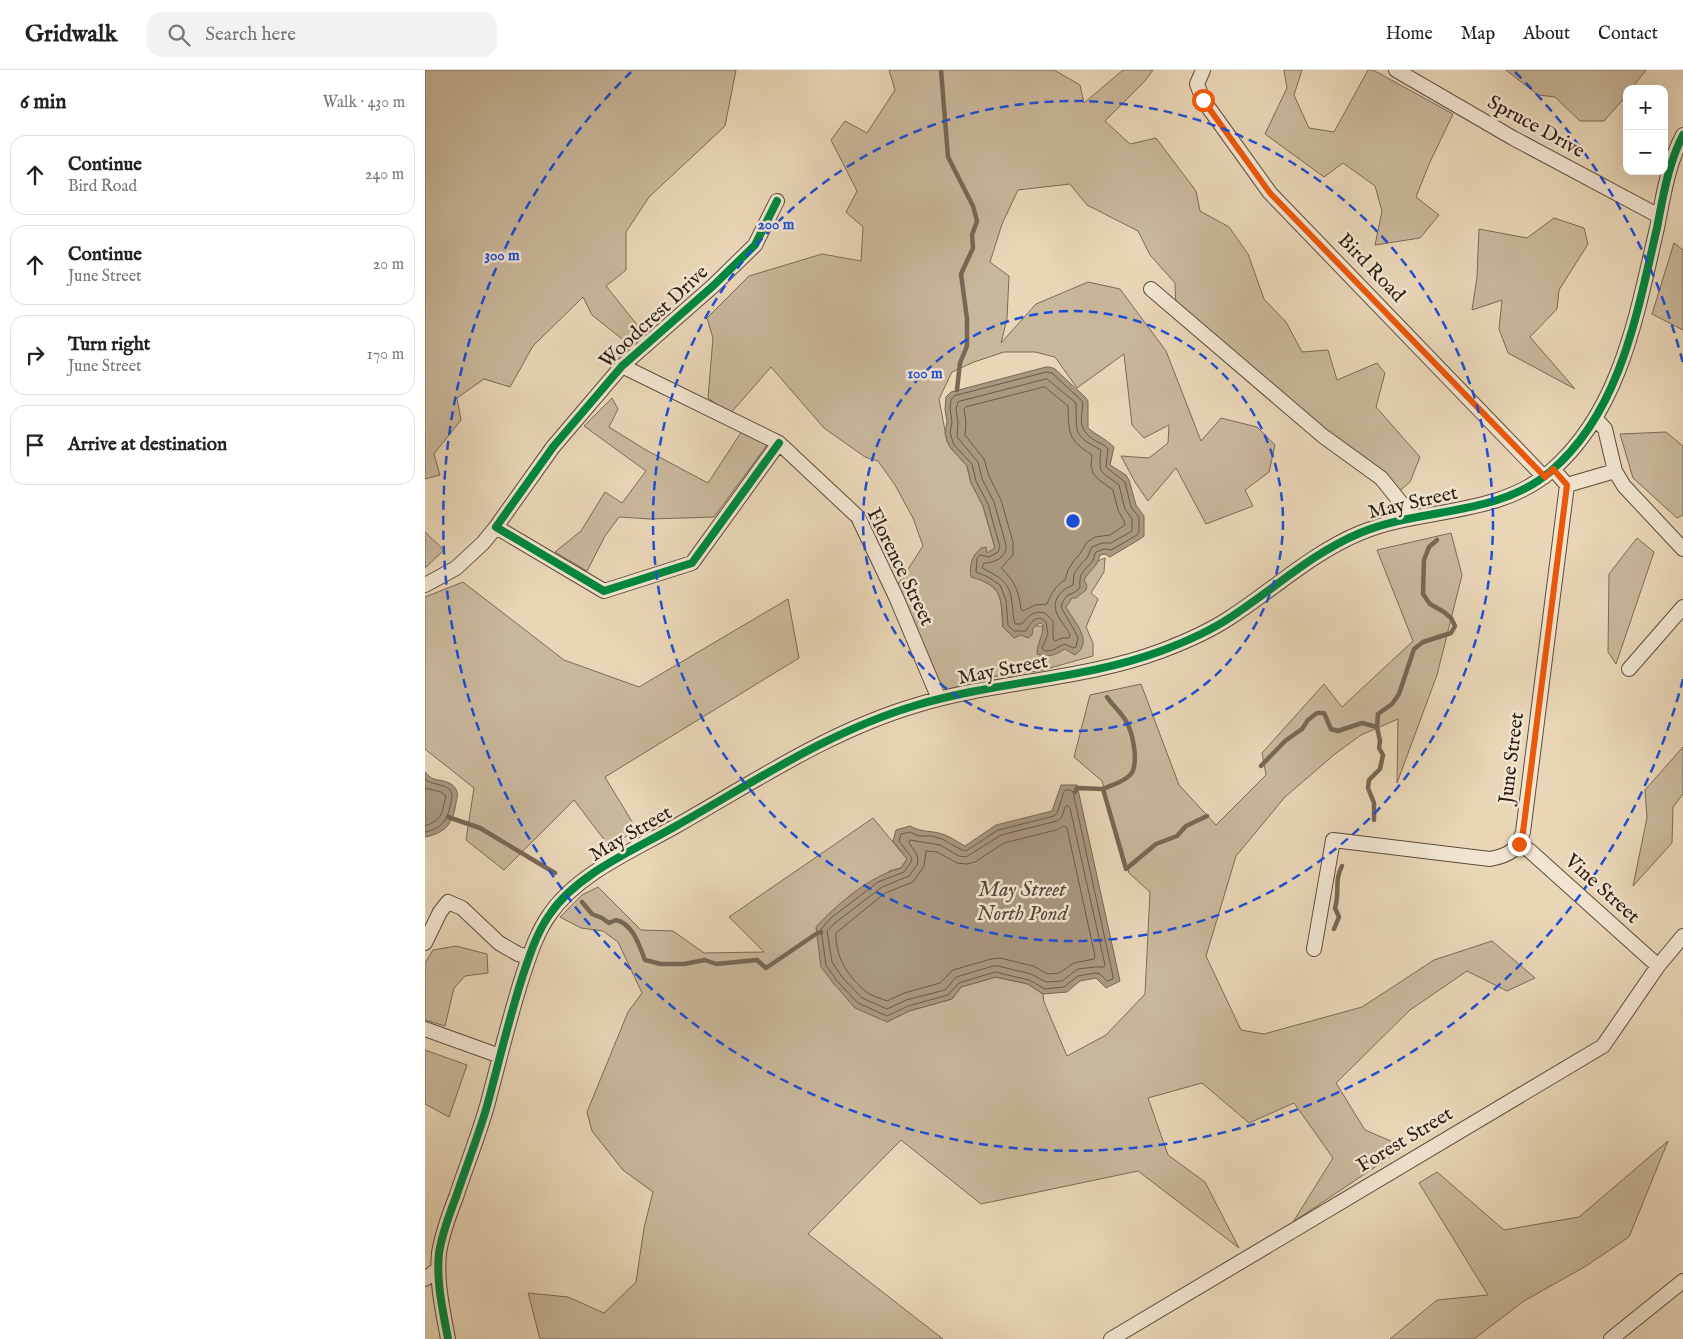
<!DOCTYPE html>
<meta charset="utf-8">
<style>
:root{--surface:#fff;--page:#f2f2f2;--text:#222;--muted:#767676;--line:#e0e0e0}
body{margin:0;font-family:"IM FELL English",serif;background:var(--page);color:var(--text)}
.controls{position:absolute;right:15px;top:15px;display:grid;overflow:hidden;border-radius:10px;box-shadow:0 5px 20px #0002}
.controls button{width:45px;height:45px;display:grid;place-items:center;padding:0;border:0;border-bottom:1px solid var(--line);background:var(--surface);color:var(--text);font:25px sans-serif}
.stop{position:absolute;width:15px;height:15px;margin:-11px;border:4px solid #ea580c;border-radius:50%;background:#fff}
.stop.end{background:#ea580c;border-color:#fff;box-shadow:0 1px 5px #0008}
.list{margin:0;padding:0;list-style:none}
h2{display:flex;justify-content:space-between;align-items:center;height:65px;margin:0;padding:0 20px;font-size:21px}
h2 small{font-size:16px;font-weight:400;color:var(--muted)}
.list li{display:grid;grid-template-columns:32px 1fr auto;gap:15px;align-items:center;box-sizing:border-box;height:80px;margin:0 10px 10px;padding:0 10px;border:1px solid var(--line);border-radius:15px}
.list b{display:block;font-size:19px;white-space:nowrap}
.list p{margin:0;font-size:16px;white-space:nowrap;color:var(--muted)}
.list em{font-size:16px;font-style:normal;color:var(--muted)}
.icon{flex:none;width:28px;height:28px;fill:none;stroke:currentColor;stroke-width:2;stroke-linecap:round;stroke-linejoin:round}
.map{position:relative;flex:none;width:1258px;height:1269px;overflow:hidden}
header{display:flex;align-items:center;gap:30px;box-sizing:border-box;height:70px;padding:0 25px;background:var(--surface);border-bottom:1px solid var(--line)}
header strong{font-size:24px}
nav{display:flex;gap:28px;margin-inline-start:auto;font-size:18px}
.search{width:350px;height:45px;background:var(--page);display:flex;align-items:center;gap:12px;box-sizing:border-box;padding:0 18px;border-radius:15px;color:var(--muted);font-size:19px}
main{display:flex}
aside{flex:1;background:var(--surface)}
.map>svg:first-child{display:block}
.green{fill:#c9b79b;stroke:#7b6a57}
.water{fill:#a9977f;stroke:#776754}
.lines{fill:none;stroke-linecap:round;stroke-linejoin:round}
.shore{stroke:#6b5a49;stroke-width:1}
.stream{stroke:#776754;stroke-width:4.5}
.minor-casing{stroke:#5c4c3c;stroke-width:16}
.minor{stroke:#f1e4d0;stroke-width:14}
.cycleway-casing{stroke:#f1e4d0;stroke-width:11}
.cycleway{stroke:#00873e;stroke-width:8}
.route{stroke:#ea580c;stroke-width:6}
.ring{fill:none;stroke:#1d4ed8;stroke-width:2.5;stroke-dasharray:9 6}
.labels{text-anchor:middle;dominant-baseline:central;stroke-width:5;stroke-linejoin:round;paint-order:stroke}
.street-label{font-size:20px;fill:#2d1e13;stroke:#f1e4d0}
.water-label{font-size:21px;font-style:italic;fill:#584839;stroke:#f1e4d0}
.centre{fill:#1d4ed8;stroke:#f1e4d0;stroke-width:2.5}
.ring-label{font-size:15px;text-anchor:middle;font-weight:bold;fill:#1d4ed8;stroke:#f1e4d0;stroke-width:5;stroke-linejoin:round;paint-order:stroke}
</style>
<header>
<strong>Gridwalk</strong>
<div class="search"><svg class="icon" aria-label="search" viewBox="0 0 24 24"><circle cx="10" cy="10" r="6"/><path d="M15 15l6 6"/></svg>Search here</div>
<nav><a>Home</a><a>Map</a><a>About</a><a>Contact</a></nav>
</header>
<main>
<aside>
<h2>6 min<small>Walk · 430 m</small></h2>
<ul class="list">
<li><svg class="icon" aria-label="ahead" viewBox="0 0 24 24"><path d="M12 20V5M6 11l6-6 6 6"/></svg><div><b>Continue</b><p>Bird Road</p></div><em>240 m</em></li>
<li><svg class="icon" aria-label="ahead" viewBox="0 0 24 24"><path d="M12 20V5M6 11l6-6 6 6"/></svg><div><b>Continue</b><p>June Street</p></div><em>20 m</em></li>
<li><svg class="icon" aria-label="right" viewBox="0 0 24 24"><path d="M7 20v-9h11M14 6l5 5-5 5"/></svg><div><b>Turn right</b><p>June Street</p></div><em>170 m</em></li>
<li><svg class="icon" aria-label="arrive" viewBox="0 0 24 24"><path d="M6 21V4h12l-3 4 3 4H6"/></svg><div><b>Arrive at destination</b></div></li>
</ul>
</aside>
<div class="map">
<svg width="1258" height="1269" viewBox="0 0 1258 1269">
<rect width="100%" height="100%" fill="#e9d6b7"/>
<filter id="stains"><feTurbulence type="fractalNoise" baseFrequency=".004" numOctaves="4"/><feColorMatrix values="0 0 0 0 .2 0 0 0 0 .09 0 0 0 0 .02 0 0 0 .5 -.17"/></filter>
<radialGradient id="worn" r=".72"><stop offset=".6" stop-color="#630" stop-opacity="0"/><stop offset="1" stop-color="#630" stop-opacity=".3"/></radialGradient>
<path class="green" d="M 0,0 L 311,0 L 300,56 L 224,127 L 201,162 L 201,200 L 181,216 L 217,261 L 202,273 L 167,245 L 158,227 L 108,276 L 85,317 L 59,309 L 32,328 L 36,350 L 9,384 L 15,405 L 0,409 Z
M 464,0 L 629,0 L 655,15 L 659,33 L 698,0 L 728,0 L 719,12 L 680,51 L 705,74 L 731,68 L 771,121 L 775,141 L 804,157 L 823,184 L 839,229 L 861,252 L 877,282 L 903,280 L 912,310 L 952,293 L 960,303 L 951,337 L 995,387 L 985,412 L 971,424 L 751,240 L 750,213 L 725,185 L 713,161 L 662,135 L 645,114 L 593,120 L 577,154 L 565,192 L 584,206 L 582,249 L 576,273 L 611,234 L 663,212 L 695,219 L 741,281 L 776,371 L 796,348 L 832,357 L 850,375 L 844,402 L 820,420 L 828,436 L 781,454 L 751,398 L 723,431 L 710,412 L 696,386 L 724,388 L 743,373 L 744,355 L 719,368 L 707,355 L 699,284 L 652,318 L 630,287 L 610,282 L 579,282 L 549,292 L 527,302 L 514,329 L 522,371 L 525,377 L 542,396 L 546,413 L 558,436 L 570,478 L 546,506 C 579,518 575,525 578,557 L 592,553 L 628,558 L 626,534 L 668,493 L 680,488 L 679,502 L 666,523 L 673,529 L 661,557 L 668,573 L 668,586 L 614,601 L 572,606 L 522,620 L 497,601 L 472,516 L 498,476 L 488,448 L 470,415 L 453,391 L 440,387 L 399,358 L 346,297 L 305,344 L 283,328 L 288,268 L 282,248 L 324,206 L 397,184 L 436,191 L 438,157 L 421,142 L 432,121 L 406,70 L 420,51 L 442,63 L 470,20 Z
M 859,0 L 877,0 L 869,25 L 884,58 L 909,62 L 943,0 L 948,0 L 1028,44 L 1005,92 L 991,127 L 1014,145 L 995,168 L 950,175 L 957,141 L 950,116 L 918,93 L 899,107 L 840,64 L 862,18 Z
M 1081,0 L 1221,0 L 1206,19 L 1202,19 L 1202,25 L 1179,51 L 1155,51 L 1130,27 L 1113,25 Z
M 1129,148 L 1159,158 L 1163,174 L 1134,220 L 1132,239 L 1105,267 L 1150,319 L 1083,283 L 1074,259 L 1077,230 L 1047,240 L 1052,207 L 1054,159 L 1102,168 Z
M 1249,173 L 1258,180 L 1258,260 L 1227,244 Z
M 187,328 L 193,339 L 184,357 L 221,380 L 283,413 L 317,361 L 342,375 L 289,447 L 225,449 L 194,447 L 180,466 L 162,501 L 130,482 L 156,461 L 180,422 L 197,433 L 221,401 L 159,356 Z
M 1241,362 L 1258,376 L 1258,445 L 1252,448 L 1208,408 L 1195,364 Z
M 0,462 L 19,480 L 0,498 Z
M 1026,463 L 1037,505 L 1012,605 L 972,713 L 973,649 L 936,665 L 910,684 L 860,727 L 811,786 L 781,886 L 816,960 L 839,964 L 937,937 L 1009,890 L 1067,871 L 1110,908 L 1082,921 L 1042,901 L 985,940 L 911,1013 L 940,1060 L 980,1077 L 868,1152 L 908,1088 L 869,1033 L 824,1053 L 777,1013 L 723,1028 L 743,1085 L 780,1112 L 814,1178 L 713,1101 L 556,1134 L 476,1070 L 383,1164 L 518,1269 L 115,1269 L 103,1223 L 143,1227 L 179,1243 L 211,1212 L 219,1158 L 228,1122 L 198,1100 L 167,1061 L 162,1042 L 203,942 L 217,923 L 193,872 L 178,861 L 156,858 L 135,847 L 157,825 L 173,817 L 216,860 L 248,861 L 279,883 L 339,882 L 304,847 L 448,748 L 482,789 L 476,798 L 464,801 L 462,952 L 484,941 L 527,929 L 536,917 L 571,907 L 603,914 L 618,924 L 619,932 L 642,986 L 681,965 L 720,924 L 725,822 L 704,803 L 677,711 L 649,687 L 665,625 L 716,614 L 754,715 L 791,755 L 841,705 L 837,683 L 899,614 L 917,637 L 988,571 L 952,480 Z
M 1212,468 L 1229,482 L 1191,594 L 1183,582 L 1184,504 Z
M 38,512 L 139,590 L 214,617 L 363,529 L 374,588 L 180,707 L 212,760 L 184,776 L 149,730 L 79,800 L 41,770 L 49,718 L 0,679 L 0,527 Z
M 1258,677 L 1258,724 L 1248,737 L 1247,773 L 1208,816 L 1222,748 L 1220,720 Z
M 31,876 L 62,884 L 63,903 L 40,906 L 29,918 L 20,956 L 0,950 L 0,893 L 8,880 Z
M 0,980 L 42,995 L 24,1047 L 0,1034 Z
M 1243,1071 L 1204,1167 L 1161,1196 L 1099,1231 L 1049,1269 L 965,1269 L 1012,1230 L 1063,1225 L 994,1113 L 1012,1102 L 1079,1160 L 1154,1147 Z"/>
<path class="water" d="M 621,297 L 625,297 L 630,299 L 660,327 L 663,331 L 663,358 C 671,365 681,369 689,377 L 685,395 L 701,405 L 704,410 L 711,435 L 719,446 L 719,466 L 715,469 L 685,487 L 680,484 L 675,485 C 672,498 665,499 659,510 L 662,516 L 661,520 L 651,528 L 647,528 L 641,537 C 648,551 670,571 650,585 L 640,579 C 630,585 623,588 612,584 C 612,574 618,566 618,555 L 615,553 L 608,558 L 607,565 L 603,568 L 596,565 L 589,568 L 578,557 C 576,527 578,516 546,507 C 544,495 547,486 556,478 L 561,477 L 562,483 L 570,478 L 558,436 L 546,413 L 542,396 L 525,377 L 522,371 L 520,363 L 522,352 L 520,339 L 521,327 L 526,322 Z
M 0,702 C 3,705 5,708 9,709 C 16,711 26,711 30,718 C 34,723 32,728 31,733 C 28,753 21,763 0,767 Z
M 636,715 L 652,715 L 695,911 L 681,918 L 671,908 L 655,911 L 642,922 L 618,924 L 603,914 L 571,907 L 536,917 L 527,929 L 484,941 L 462,952 L 430,938 L 409,914 L 396,897 L 391,857 C 412,834 445,806 476,798 L 482,789 L 468,771 L 471,760 L 485,756 C 498,763 505,760 517,764 C 525,766 532,772 540,776 L 571,755 L 627,741 Z"/>
<g class="lines">
<path class="shore" d="M 622,302 L 627,303 L 656,330 L 658,333 C 656,350 653,359 669,370 C 674,373 679,374 683,379 L 681,397 L 700,412 L 706,437 L 714,447 L 714,462 L 712,465 L 686,480 L 679,479 L 671,482 C 669,485 669,490 666,493 C 657,503 654,503 655,518 L 650,522 L 643,525 L 638,531 L 636,537 L 653,567 L 651,577 L 648,578 L 639,574 L 628,580 L 620,581 L 617,578 L 623,564 L 621,552 C 612,543 605,553 601,561 L 589,561 L 583,555 L 581,530 L 575,515 L 563,507 L 551,502 L 552,488 L 555,485 L 564,487 L 573,482 L 575,477 L 563,434 L 551,411 L 547,394 L 529,375 L 525,363 L 527,352 L 525,339 L 526,330 L 529,326 Z
M 622,309 L 651,333 C 652,363 647,365 676,380 C 673,407 676,400 694,415 L 700,439 L 707,449 L 707,461 L 686,473 L 677,473 L 667,477 L 662,488 L 656,494 L 649,504 L 648,515 C 641,518 636,521 632,528 C 625,543 640,553 645,565 L 644,568 L 637,568 L 630,571 L 628,569 L 628,551 L 620,543 C 609,540 603,546 597,554 L 590,554 C 588,548 588,540 587,533 C 585,511 574,507 557,498 L 559,493 C 570,493 582,487 581,475 L 569,432 L 557,409 L 553,392 L 532,367 L 533,352 L 531,339 L 533,332 Z
M 620,317 L 643,336 C 644,363 642,369 667,385 L 666,396 L 668,403 L 673,409 L 688,420 L 693,440 L 699,451 L 700,455 L 685,465 L 670,467 L 662,472 L 655,484 L 650,489 L 643,500 L 640,510 C 630,516 626,524 622,534 L 610,535 L 598,541 L 596,539 C 594,521 589,510 576,498 L 588,485 L 588,472 L 576,430 L 564,406 L 559,389 L 540,365 L 541,352 L 539,339 L 541,337 Z
M 0,709 C 7,716 19,713 25,720 C 28,724 27,727 26,732 C 23,748 18,759 0,762
M 0,718 L 16,722 L 21,726 C 17,742 18,750 0,756
M 641,720 L 646,720 L 648,722 L 688,906 L 688,909 L 682,911 L 675,904 L 670,903 L 653,906 L 639,917 L 620,919 L 604,910 L 570,902 L 534,913 L 523,925 L 483,936 L 462,946 L 433,933 L 412,911 L 401,895 L 396,859 L 406,848 L 453,812 L 479,802 L 486,792 L 487,788 L 474,771 L 476,764 L 485,762 L 494,766 L 507,766 L 517,769 L 537,780 L 541,781 L 573,760 L 629,746 L 632,743 L 639,722 Z
M 643,736 L 645,738 L 680,895 L 679,897 L 670,897 L 653,899 L 637,911 L 621,912 L 606,904 L 573,896 L 568,896 L 531,907 L 520,920 L 481,930 L 462,939 L 437,928 L 417,907 L 407,892 L 402,861 L 410,853 L 457,817 L 484,806 L 492,795 L 493,789 L 491,783 L 484,773 L 485,770 L 515,775 L 534,786 L 541,787 L 576,765 L 632,751 L 637,747 L 640,737 Z
M 639,756 L 642,758 L 670,886 L 669,889 L 649,893 L 634,903 L 623,904 L 608,896 L 575,888 L 566,889 L 528,900 L 515,913 L 479,923 L 462,931 C 455,928 446,926 440,921 C 423,906 410,887 411,863 L 460,823 L 488,812 L 499,796 L 501,781 L 512,782 L 532,793 L 542,794 L 550,792 L 579,773 L 631,760 Z"/>
<path class="stream" d="M 516,0 L 523,87 L 548,136 L 552,151 L 547,165 L 548,178 L 536,204 L 542,249 L 542,276 L 535,293 L 532,320
M 836,696 L 860,671 L 877,659 L 883,650 L 892,643 L 899,643 L 906,659 L 913,661 L 937,653 L 952,657 L 953,644 L 967,634 L 974,624 L 989,579 L 998,572 L 1026,563 L 1030,556 L 1026,548 L 1019,542 L 1005,534 L 998,524 L 999,490 L 1004,477 L 1012,470
M 678,719 C 686,715 700,712 706,704 C 714,693 708,663 701,651 C 696,642 688,636 682,627
M 650,722 L 652,718 L 678,719 L 701,799 L 731,774 L 752,766 L 761,756 L 782,746
M 23,747 L 55,758 L 130,803
M 949,750 L 949,733 L 943,718 L 944,710 L 955,699 L 958,685 L 954,678 L 955,671 L 952,657
M 157,832 L 167,844 L 177,848 L 184,853 L 191,850 C 208,854 214,875 220,890 L 236,894 L 259,894 L 280,890 L 291,894 L 332,890 L 341,898 L 391,864 L 396,862
M 909,859 L 914,847 L 910,838 C 915,823 909,810 917,796"/>
<g class="minor-casing">
<path id="minor" d="M 778,0 L 772,14 L 778,30 L 845,123 L 1119,407
M 971,0 L 1088,68 L 1234,146
M 726,219 L 898,366 L 956,408 L 977,434 L 983,448
M 197,296 L 354,373 L 433,447 L 471,527 L 514,629
M 1170,348 L 1180,359 L 1190,401 L 1199,416 L 1258,479
M 1142,415 L 1190,401
M 71,457 L 179,521 L 267,493 L 354,373
M 0,515 L 31,498 L 58,473 L 71,457 L 128,377 L 197,296 L 288,216 L 330,175 L 352,131
M 1204,599 L 1258,537
M 1094,774 L 1105,781 L 1233,896
M 0,873 L 15,842 L 23,832 L 37,838 L 74,873 L 93,884 L 104,887
M 889,879 L 908,770 L 1065,789 C 1085,785 1091,781 1098,762 L 1142,415 L 1128,399
M 0,959 L 75,986
M 0,1209 L 13,1199
M 23,1269 C 18,1241 11,1212 14,1183 C 17,1164 24,1145 31,1127 C 41,1097 53,1067 62,1036 C 74,992 84,948 98,905 C 105,884 112,862 125,844 C 152,804 209,780 251,756 C 329,712 404,661 492,635 C 572,611 658,610 736,581 C 760,572 785,561 806,547 C 849,519 887,483 935,463 C 997,437 1073,447 1126,401 C 1196,341 1212,243 1232,158 C 1238,127 1243,94 1258,65
M 686,1269 L 1178,976 L 1233,896 L 1258,866
M 1186,1269 L 1258,1211"/>
</g>
<use href="#minor" class="minor"/>
<g class="cycleway-casing">
<path id="cycleway" d="M 352,131 L 330,175 L 288,216 L 197,296 L 128,377 L 71,457 L 179,521 L 267,493 L 354,373
M 23,1269 C 18,1241 11,1212 14,1183 C 17,1164 24,1145 31,1127 C 41,1097 53,1067 62,1036 C 74,992 84,948 98,905 C 105,884 112,862 125,844 C 152,804 209,780 251,756 C 329,712 404,661 492,635 C 572,611 658,610 736,581 C 760,572 785,561 806,547 C 849,519 887,483 935,463 C 997,437 1073,447 1126,401 C 1196,341 1212,243 1232,158 C 1238,127 1243,94 1258,65"/>
</g>
<use href="#cycleway" class="cycleway"/>
</g>
<g class="lines">
<path class="route" d="M 778,30 L 845,123 L 1120,407 L 1128,399 L 1142,415 L 1098,762 L 1094,774"/>
</g>
<g class="ring">
<circle cx="648" cy="451" r="210"/>
<circle cx="648" cy="451" r="420"/>
<path d="M1258 609A630 630 0 1 1 206 2M1090 2A630 630 0 0 1 1258 293"/>
</g>
<g class="labels">
<g class="street-label">
<text transform="translate(1111 57) rotate(29)">Spruce Drive</text>
<text transform="translate(946 198) rotate(46)">Bird Road</text>
<text transform="translate(229 247) rotate(-43)">Woodcrest Drive</text>
<text transform="translate(988 433) rotate(-13)">May Street</text>
<text transform="translate(475 497) rotate(64)">Florence Street</text>
<text transform="translate(578 600) rotate(-11)">May Street</text>
<text transform="translate(1087 688) rotate(-83)">June Street</text>
<text transform="translate(206 764) rotate(-30)">May Street</text>
<text transform="translate(1177 819) rotate(42)">Vine Street</text>
<text transform="translate(980 1070) rotate(-31)">Forest Street</text>
</g>
<g class="water-label">
<text x="597" y="820">May Street<tspan x="597" dy="24">North Pond</tspan></text>
</g>
</g>
<circle cx="648" cy="451" r="8" class="centre"/>
<g class="ring-label">
<text x="351" y="159">200 m</text>
<text x="77" y="190">300 m</text>
<text x="500" y="308">100 m</text>
</g>
<rect width="100%" height="100%" filter="url(#stains)"/>
<rect width="100%" height="100%" fill="url(#worn)"/>
</svg>
<div class="controls">
<button>+</button>
<button>−</button>
</div>
<div class="stop" style="left:778px;top:30px"></div>
<div class="stop end" style="left:1094px;top:774px"></div>
</div>
</main>
